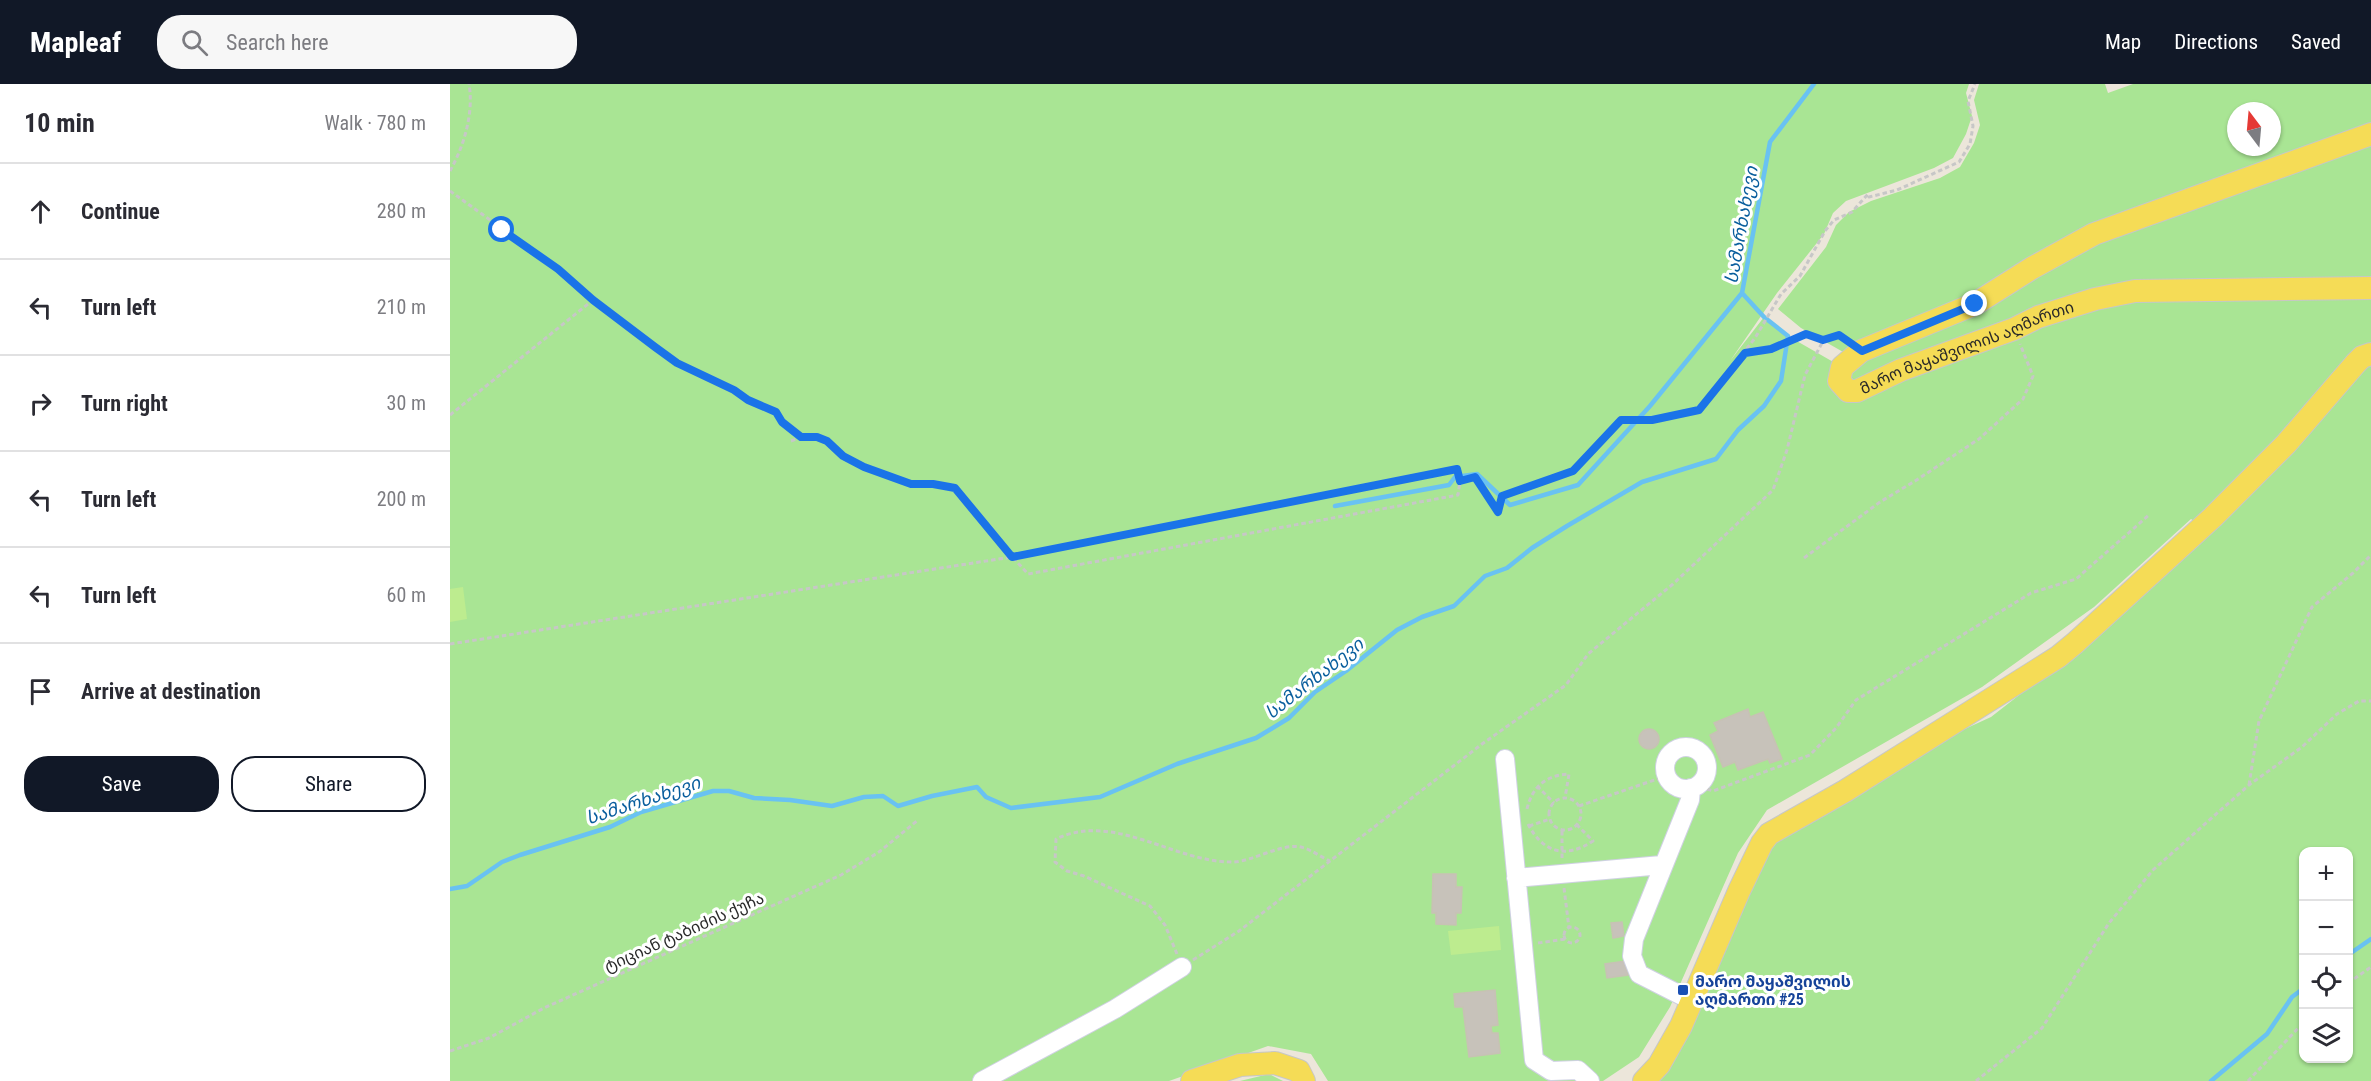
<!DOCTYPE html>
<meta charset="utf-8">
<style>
:root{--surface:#fff;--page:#f7f7f7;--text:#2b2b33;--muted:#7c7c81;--line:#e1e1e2;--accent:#111827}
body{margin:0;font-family:"Roboto Condensed","Noto Sans Georgian",sans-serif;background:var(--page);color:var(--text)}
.controls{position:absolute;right:18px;bottom:18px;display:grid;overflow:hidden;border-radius:12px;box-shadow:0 2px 4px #0004}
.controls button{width:54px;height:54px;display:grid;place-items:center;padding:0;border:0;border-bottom:2px solid var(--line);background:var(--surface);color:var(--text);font:30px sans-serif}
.compass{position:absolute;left:1777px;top:18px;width:54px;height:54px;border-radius:50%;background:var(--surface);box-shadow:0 2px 4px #0004;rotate:344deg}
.stop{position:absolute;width:18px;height:18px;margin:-14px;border:4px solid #1a73e8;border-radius:50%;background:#fff}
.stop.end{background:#1a73e8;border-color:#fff;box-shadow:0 2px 6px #0008}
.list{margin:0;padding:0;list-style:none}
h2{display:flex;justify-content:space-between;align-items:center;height:78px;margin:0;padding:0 24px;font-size:26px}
h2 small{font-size:20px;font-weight:400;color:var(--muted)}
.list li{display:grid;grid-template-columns:39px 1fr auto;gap:18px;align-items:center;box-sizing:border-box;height:96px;padding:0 24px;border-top:2px solid var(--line)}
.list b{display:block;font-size:22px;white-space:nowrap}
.list em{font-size:20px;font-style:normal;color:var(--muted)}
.actions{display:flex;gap:12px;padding:18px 24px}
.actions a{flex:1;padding:14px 0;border:2px solid var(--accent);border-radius:24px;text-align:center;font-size:21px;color:var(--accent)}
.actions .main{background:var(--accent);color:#fff}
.icon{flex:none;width:33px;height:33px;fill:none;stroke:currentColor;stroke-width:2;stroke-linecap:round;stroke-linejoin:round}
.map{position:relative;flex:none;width:1921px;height:997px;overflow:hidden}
header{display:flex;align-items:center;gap:36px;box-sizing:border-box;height:84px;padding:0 30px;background:var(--accent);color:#fff}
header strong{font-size:28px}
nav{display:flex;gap:33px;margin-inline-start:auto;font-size:21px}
.search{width:420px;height:54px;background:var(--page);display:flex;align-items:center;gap:15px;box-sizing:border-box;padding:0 21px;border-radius:24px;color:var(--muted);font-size:22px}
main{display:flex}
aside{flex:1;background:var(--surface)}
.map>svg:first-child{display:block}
.green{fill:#a9e594;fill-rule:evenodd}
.pitch{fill:#bdec8f}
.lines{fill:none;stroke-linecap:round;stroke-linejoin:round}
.stream{stroke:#69c2f2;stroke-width:4.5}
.building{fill:#c7c2ba;stroke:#c7c2b4;stroke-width:1.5}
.minor-casing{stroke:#cfd1e3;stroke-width:20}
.major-casing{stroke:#c7c7c7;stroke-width:24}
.path{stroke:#c7c7c7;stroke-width:3;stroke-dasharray:4.5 3;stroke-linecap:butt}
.minor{stroke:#fff;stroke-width:18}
.major{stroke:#f5dc56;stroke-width:22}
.route{stroke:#1a73e8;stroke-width:8}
.transit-dot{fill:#1a4fb4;stroke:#fff;stroke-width:2}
.labels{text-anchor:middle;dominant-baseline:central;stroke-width:6;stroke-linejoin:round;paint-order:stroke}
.street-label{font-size:16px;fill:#292929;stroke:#fff}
.transit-label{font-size:16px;font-weight:bold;fill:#164399;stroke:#fff;text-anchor:start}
.water-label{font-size:18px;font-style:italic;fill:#095e9d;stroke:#fff}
</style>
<header>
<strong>Mapleaf</strong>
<div class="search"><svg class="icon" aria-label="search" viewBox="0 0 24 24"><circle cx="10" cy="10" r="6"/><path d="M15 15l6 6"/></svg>Search here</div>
<nav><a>Map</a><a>Directions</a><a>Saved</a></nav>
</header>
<main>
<aside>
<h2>10 min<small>Walk · 780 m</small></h2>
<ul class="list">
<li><svg class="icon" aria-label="ahead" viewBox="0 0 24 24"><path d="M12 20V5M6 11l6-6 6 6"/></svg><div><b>Continue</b></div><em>280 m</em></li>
<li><svg class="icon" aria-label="left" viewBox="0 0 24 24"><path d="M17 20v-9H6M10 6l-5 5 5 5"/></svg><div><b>Turn left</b></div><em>210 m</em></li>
<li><svg class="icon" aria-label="right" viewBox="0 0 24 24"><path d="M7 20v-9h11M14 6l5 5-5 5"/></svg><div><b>Turn right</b></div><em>30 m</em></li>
<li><svg class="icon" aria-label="left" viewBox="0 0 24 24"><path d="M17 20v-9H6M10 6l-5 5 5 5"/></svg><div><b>Turn left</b></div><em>200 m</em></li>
<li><svg class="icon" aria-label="left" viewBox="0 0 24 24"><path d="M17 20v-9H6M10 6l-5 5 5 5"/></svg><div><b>Turn left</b></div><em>60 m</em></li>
<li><svg class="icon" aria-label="arrive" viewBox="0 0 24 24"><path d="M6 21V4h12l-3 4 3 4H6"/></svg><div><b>Arrive at destination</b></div></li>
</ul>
<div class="actions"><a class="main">Save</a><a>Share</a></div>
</aside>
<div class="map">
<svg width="1921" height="997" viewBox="0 0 1921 997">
<rect width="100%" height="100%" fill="#ece6da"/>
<path class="green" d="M 0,0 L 1519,0 L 1516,9 L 1522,32 L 1516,50 L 1503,74 L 1484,84 L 1396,117 L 1383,129 L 1374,150 L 1327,209 L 1280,277 L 1314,233 L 1338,252 L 1392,283 L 1582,184 L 1921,50 L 1921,997 L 1202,997 L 1321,757 L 1482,660 L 1541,633 L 1651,547 L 1753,443 L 1741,435 L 1644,523 L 1532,603 L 1317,726 L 1288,769 L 1220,923 L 1189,973 L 1153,997 L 878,997 L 861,970 L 818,962 L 719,997 L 0,997 ZM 1854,768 L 1898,768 L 1898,974 L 1854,974 Z
M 1529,0 L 1655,0 L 1658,9 L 1683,0 L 1921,0 L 1921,46 L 1712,120 L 1402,273 L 1351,244 L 1328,225 L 1376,163 L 1386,141 L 1399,128 L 1421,117 L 1490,94 L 1510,83 L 1524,59 L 1530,41 L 1524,16 ZM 1786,27 L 1822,27 L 1822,63 L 1786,63 Z
M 819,990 L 833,997 L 790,997 Z"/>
<path class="pitch" d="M 13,503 L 17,535 L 0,538 L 0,505 Z
M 1049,842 L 1051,866 L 1001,871 L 998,847 Z"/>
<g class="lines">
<path class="stream" d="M 885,422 L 999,401 L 1005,393 L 1027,390 L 1060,421 L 1128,401 L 1200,322 L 1292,209
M 0,805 L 17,802 L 52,778 L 70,771 L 160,743 L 191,728 L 263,707 L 279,707 L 304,714 L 340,716 L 382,722 L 414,713 L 433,712 L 448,722 L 482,712 L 527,703 L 536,713 L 561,724 L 650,713 L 727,680 L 806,654 L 839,634 L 865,608 L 896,587 L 947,546 L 972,533 L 1004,522 L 1035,492 L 1057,484 L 1082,464 L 1117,442 L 1192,398 L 1266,375 L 1288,346 L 1314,322 L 1331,297 L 1338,252 L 1314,233 L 1292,209 L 1320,58 L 1364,0
M 1898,871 L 1921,855
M 1761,997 L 1817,950 L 1842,913 L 1854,904"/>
</g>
<path class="building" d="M 1298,625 L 1300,633 L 1313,628 L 1332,675 L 1320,679 L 1318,675 L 1288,686 L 1285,678 L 1273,683 L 1260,651 L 1268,647 L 1264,639 Z
M1189 655a10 10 0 1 1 20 0a10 10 0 1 1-20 0Z
M 983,790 L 1006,790 L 1006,803 L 1012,803 L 1011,829 L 1006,829 L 1006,841 L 986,840 L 986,829 L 982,829 Z
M 1172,838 L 1174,852 L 1163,854 L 1161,839 Z
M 1176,877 L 1178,891 L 1157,894 L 1155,880 Z
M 1045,906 L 1048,941 L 1041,942 L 1042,949 L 1048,949 L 1050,969 L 1019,973 L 1013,923 L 1005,923 L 1004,910 Z"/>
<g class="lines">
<g class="minor-casing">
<path id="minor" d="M1215 684a21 21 0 1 1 42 0a21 21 0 1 1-42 0Z
M 1055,675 L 1084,976 L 1101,987 L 1128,986 L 1140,997
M 1241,704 L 1240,716 L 1184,855 L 1182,872 L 1189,890 L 1242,917
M 1066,794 L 1212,781
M 532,997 L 665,925 L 732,883"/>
</g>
<g class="major-casing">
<g id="major">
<path id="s1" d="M 1921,50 L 1644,150 L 1582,184 L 1525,220 L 1411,267 L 1392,283 L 1389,297 L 1398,307 L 1407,307 L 1451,286 L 1564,245 L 1588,233 L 1645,215 L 1685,207 L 1921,204"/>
<path d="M 742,997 L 790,981 L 825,979 L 849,987 L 854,997"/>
<path d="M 1194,997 L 1209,981 L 1231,942 L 1289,807 L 1312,759 L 1319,750 L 1395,707 L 1608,573 L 1625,559 L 1763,433 L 1836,360 L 1906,279 L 1912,273 L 1921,270"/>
</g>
</g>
<path class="path" d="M 0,87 C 14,62 24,29 19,0
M 0,107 L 108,185 L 143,216 L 205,263 L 227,279 L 284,306 L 298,317 L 326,328 L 332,338 L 352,353 L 367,353 L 377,357 L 393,372 L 414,383 L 461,400 L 483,400 L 505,403 L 527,428 L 537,445 L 578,490 L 1008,411 L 1010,397 L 1025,393 L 1048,427 L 1052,412 L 1123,387 L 1171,336 L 1202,336 L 1249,326 L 1305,254 L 1331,210 L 1350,192 L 1375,147 L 1384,136 L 1402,128 L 1418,110 L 1419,113 L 1447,106 L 1509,78 L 1520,60 L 1523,42 L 1518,17 L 1525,0
M 1295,269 L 1321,265 L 1356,250 L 1372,256
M 0,331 L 143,216
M 341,357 L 352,353
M 1354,474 L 1430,418 L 1465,397 L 1529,355 L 1573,315 L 1583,292 L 1570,260
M 0,560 L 562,473 L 1007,385 L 1010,396
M 1799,701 L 1809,637 L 1862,523 L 1903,489 L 1921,471
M 1087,702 L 1104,719
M 1257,705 L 1263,707 L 1360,671 L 1386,644 L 1406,616 L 1581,509 L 1626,495 L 1699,431
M1099 730a16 16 0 1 1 32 0a16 16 0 1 1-32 0Z
M 1129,722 L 1216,692
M 1077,725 C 1082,703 1096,691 1119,690 L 1115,714
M 1078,740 C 1093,769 1116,775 1143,757 L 1127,741
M 1079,742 L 1100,735
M 1112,774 L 1112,746
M 1114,804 L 1119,844
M1114 851a8 8 0 1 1 16 0a8 8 0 1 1-16 0Z
M 1088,859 L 1116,855
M 727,870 L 715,841 L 700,822 L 634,792 L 617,787 L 605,778 L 606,755 C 665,727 724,779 784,778 C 803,777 832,759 851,763 C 860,765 871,773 880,777
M 743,876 L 789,847 L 1032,660 L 1116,601 L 1138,570 L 1223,500 L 1323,406 L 1337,366 L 1355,291 L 1373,257 L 1389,251 L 1396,255
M 1898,899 L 1921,883
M 0,967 L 39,954 L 94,924 L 391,791 L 429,768 L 468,736
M 1526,997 L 1592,944 L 1659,839 L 1703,786 L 1799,701 L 1852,663 L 1887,630 L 1909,617 L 1921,617
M 1798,997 L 1854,938"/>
<use href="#minor" class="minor"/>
<use href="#major" class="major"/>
</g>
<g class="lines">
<path class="route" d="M 52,146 L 108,185 L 143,216 L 205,263 L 227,279 L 284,306 L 298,316 L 326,328 L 332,338 L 351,353 L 367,353 L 377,357 L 393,372 L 414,383 L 461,400 L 483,400 L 505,404 L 562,473 L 1007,385 L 1010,397 L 1025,393 L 1048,428 L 1052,412 L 1123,387 L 1171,336 L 1202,336 L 1249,326 L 1295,269 L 1321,265 L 1356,250 L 1373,256 L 1389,251 L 1412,267 L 1525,220"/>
</g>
<rect class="transit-dot" x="1227" y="900" width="12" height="12" rx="3"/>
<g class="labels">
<g class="street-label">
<text stroke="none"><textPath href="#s1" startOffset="736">მარო მაყაშვილის აღმართი</textPath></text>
<text transform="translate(234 848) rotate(-24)">ტიციან ტაბიძის ქუჩა</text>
</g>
<g class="transit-label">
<text x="1245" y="897">მარო მაყაშვილის<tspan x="1245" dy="18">აღმართი #25</tspan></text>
</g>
<g class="water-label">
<text transform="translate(1291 141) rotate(-80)">სამარხახევი</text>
<text transform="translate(864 594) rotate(-38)">სამარხახევი</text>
<text transform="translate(193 716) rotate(-18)">სამარხახევი</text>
</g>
</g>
</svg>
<div class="controls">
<button>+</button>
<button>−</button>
<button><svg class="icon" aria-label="locate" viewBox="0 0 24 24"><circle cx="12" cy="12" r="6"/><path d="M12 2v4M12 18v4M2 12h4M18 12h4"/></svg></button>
<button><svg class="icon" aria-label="layers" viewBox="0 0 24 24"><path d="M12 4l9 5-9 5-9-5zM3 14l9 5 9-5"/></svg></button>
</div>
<svg class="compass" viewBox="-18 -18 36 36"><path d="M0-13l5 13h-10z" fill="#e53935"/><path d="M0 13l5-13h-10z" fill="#7c7c81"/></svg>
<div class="stop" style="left:52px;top:146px"></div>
<div class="stop end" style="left:1525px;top:220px"></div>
</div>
</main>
